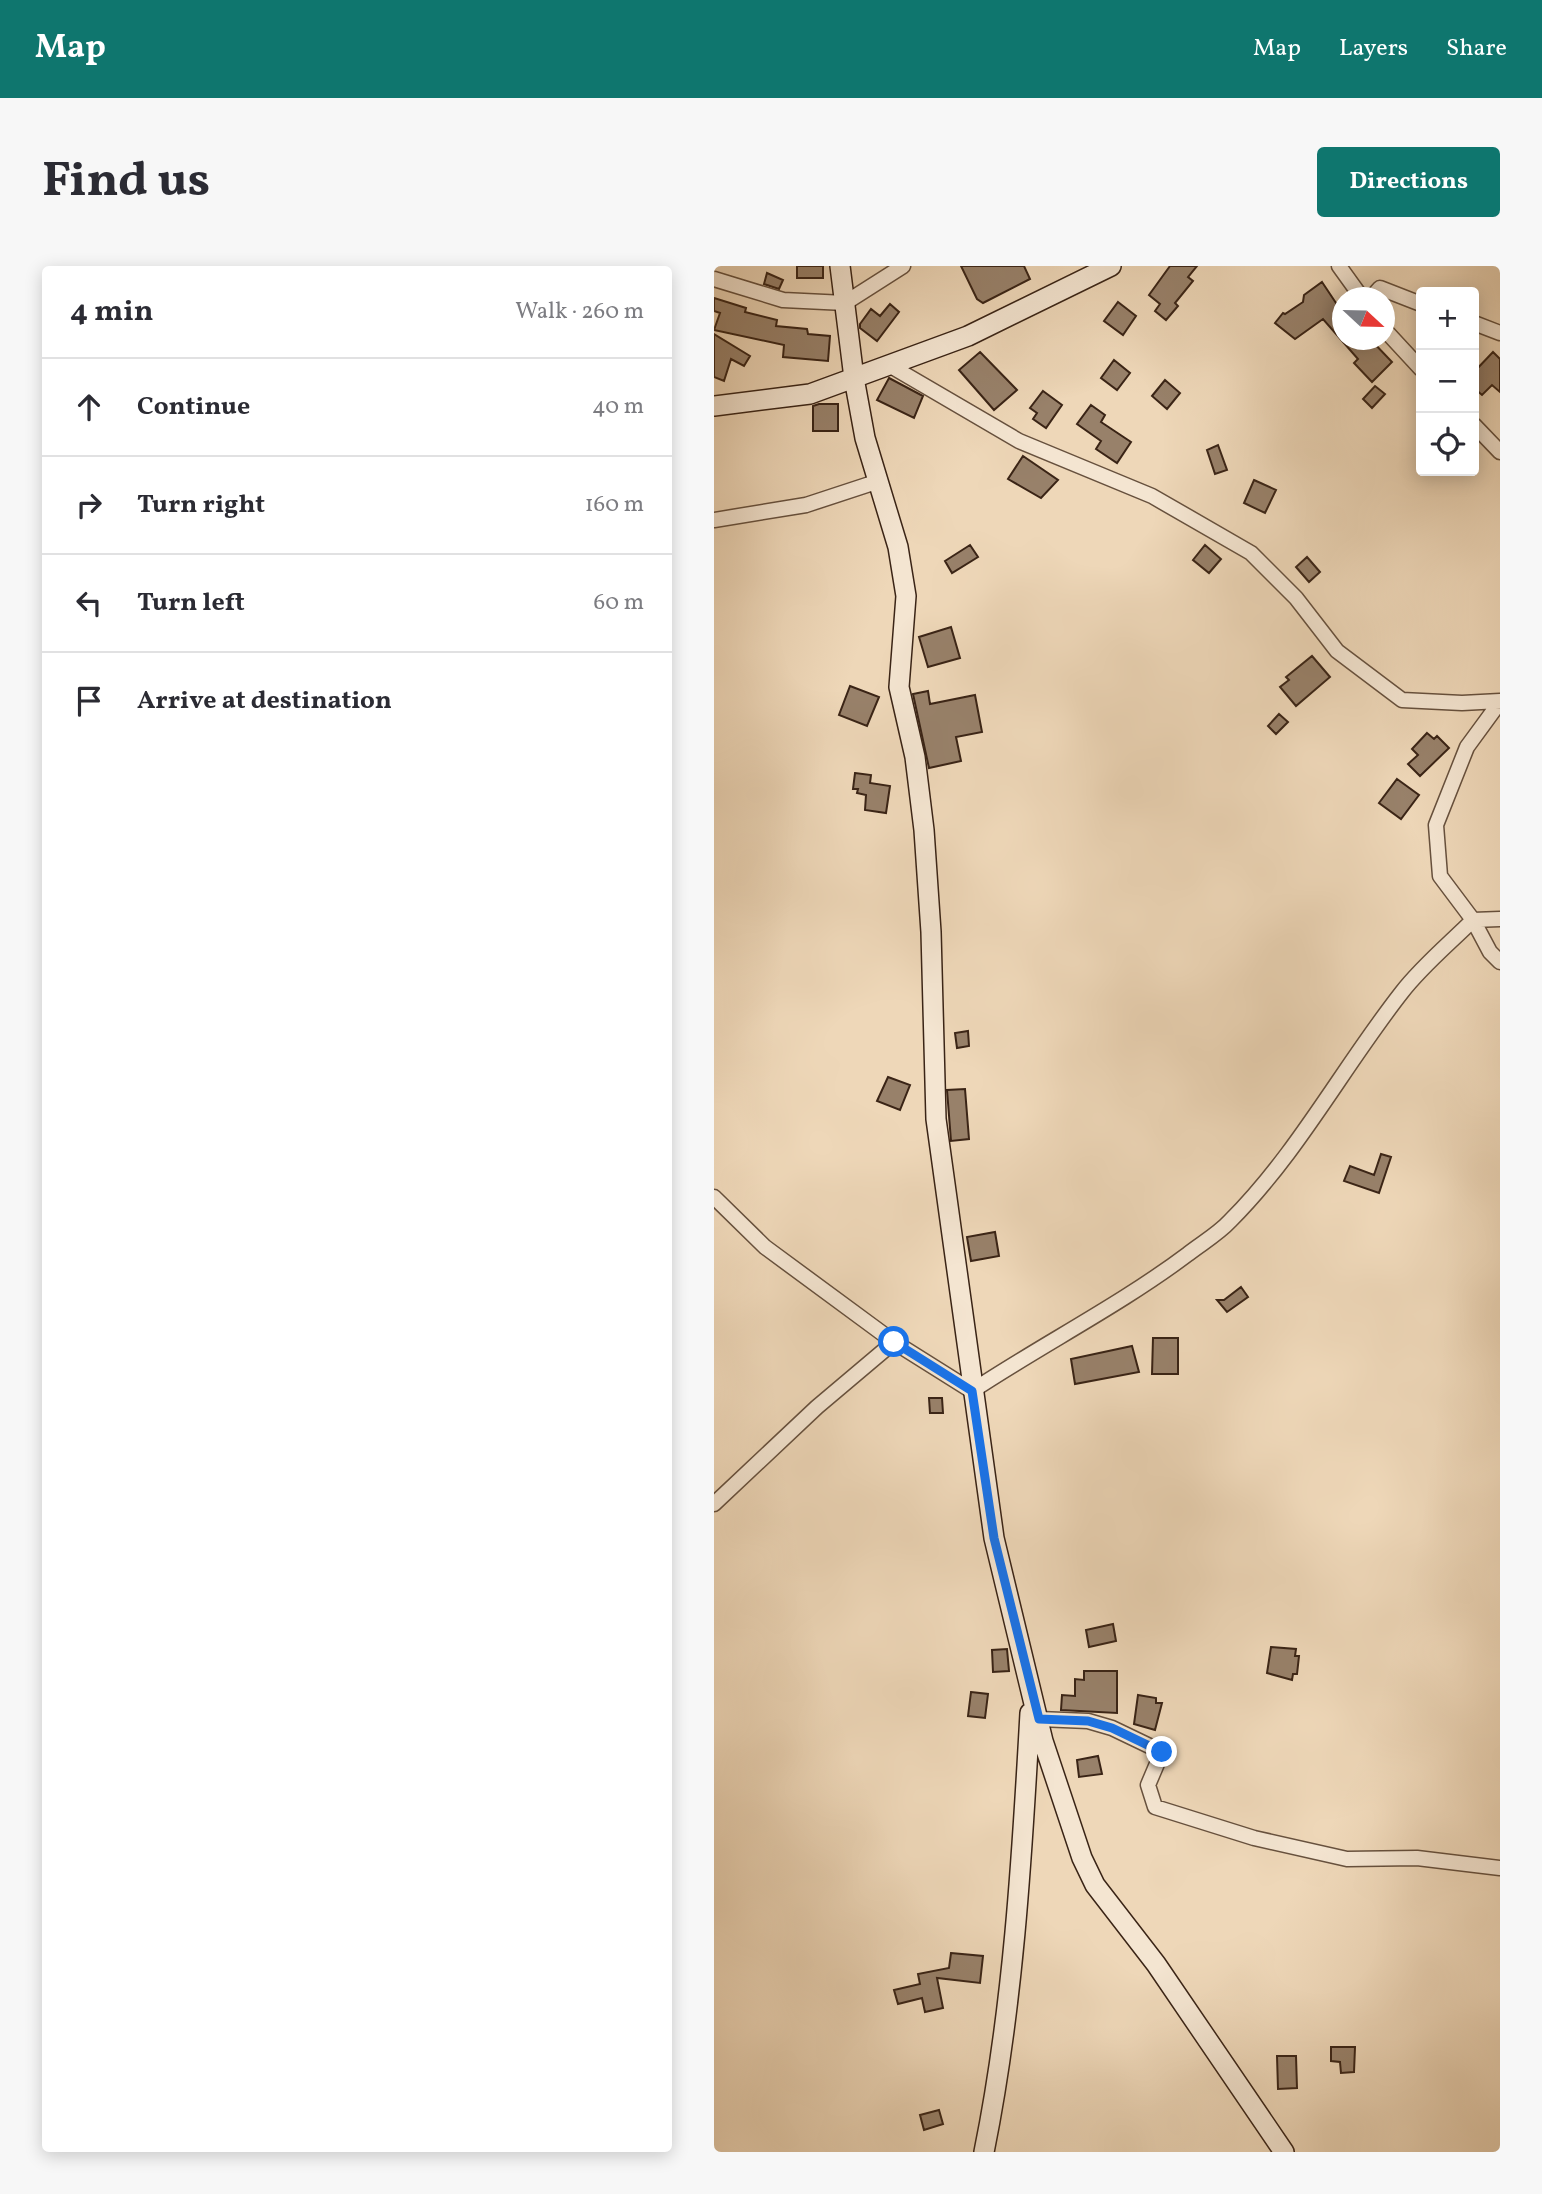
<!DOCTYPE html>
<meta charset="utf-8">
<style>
:root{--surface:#fff;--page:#f7f7f7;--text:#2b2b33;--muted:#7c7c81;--line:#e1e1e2;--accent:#0f766e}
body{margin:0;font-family:Vollkorn,serif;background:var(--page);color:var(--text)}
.controls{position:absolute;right:21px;top:21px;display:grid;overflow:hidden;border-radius:7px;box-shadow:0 4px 18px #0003}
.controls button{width:63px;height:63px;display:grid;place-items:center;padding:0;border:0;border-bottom:2px solid var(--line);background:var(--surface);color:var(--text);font:35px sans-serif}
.compass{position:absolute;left:618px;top:21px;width:63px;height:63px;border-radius:50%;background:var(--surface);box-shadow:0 4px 18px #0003;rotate:112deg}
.stop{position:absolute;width:21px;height:21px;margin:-16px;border:5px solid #1a73e8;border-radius:50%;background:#fff}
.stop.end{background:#1a73e8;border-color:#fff;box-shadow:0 2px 7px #0008}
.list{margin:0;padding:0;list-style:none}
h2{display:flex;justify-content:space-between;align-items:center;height:91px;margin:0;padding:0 28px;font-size:30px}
h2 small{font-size:23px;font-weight:400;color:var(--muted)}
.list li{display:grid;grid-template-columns:46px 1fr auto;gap:21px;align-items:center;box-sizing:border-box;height:98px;padding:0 28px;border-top:2px solid var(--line)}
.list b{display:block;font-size:26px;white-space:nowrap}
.list em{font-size:23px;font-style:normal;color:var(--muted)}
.icon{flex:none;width:38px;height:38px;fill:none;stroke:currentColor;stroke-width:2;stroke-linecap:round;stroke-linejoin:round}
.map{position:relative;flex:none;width:786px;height:1886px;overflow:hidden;border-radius:7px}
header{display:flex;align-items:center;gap:42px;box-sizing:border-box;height:98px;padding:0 35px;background:var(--accent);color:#fff}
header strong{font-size:33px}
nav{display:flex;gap:38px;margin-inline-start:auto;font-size:24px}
.intro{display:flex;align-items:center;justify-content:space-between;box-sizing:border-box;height:168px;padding:0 42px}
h1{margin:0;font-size:49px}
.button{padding:18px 32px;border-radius:7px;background:var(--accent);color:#fff;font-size:24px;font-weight:700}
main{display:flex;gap:42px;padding:0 42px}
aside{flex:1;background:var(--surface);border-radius:7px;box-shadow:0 4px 18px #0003}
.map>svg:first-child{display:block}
.building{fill:#98816a;stroke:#3a2416;stroke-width:2}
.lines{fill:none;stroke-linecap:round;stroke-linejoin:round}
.street-casing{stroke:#67513e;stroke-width:17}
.secondary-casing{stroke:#3a2416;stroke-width:22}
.street{stroke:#f4e5d1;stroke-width:14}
.secondary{stroke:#f4e5d1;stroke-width:19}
.route{stroke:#1a73e8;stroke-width:9}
</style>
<header>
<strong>Map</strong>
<nav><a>Map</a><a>Layers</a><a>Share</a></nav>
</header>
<div class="intro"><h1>Find us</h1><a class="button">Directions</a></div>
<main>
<aside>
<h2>4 min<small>Walk · 260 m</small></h2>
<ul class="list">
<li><svg class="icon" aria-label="ahead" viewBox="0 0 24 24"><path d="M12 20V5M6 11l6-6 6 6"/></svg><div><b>Continue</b></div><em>40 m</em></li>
<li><svg class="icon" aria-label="right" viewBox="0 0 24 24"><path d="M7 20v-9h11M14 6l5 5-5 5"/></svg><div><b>Turn right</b></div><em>160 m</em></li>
<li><svg class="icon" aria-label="left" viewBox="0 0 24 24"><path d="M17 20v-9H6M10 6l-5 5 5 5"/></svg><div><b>Turn left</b></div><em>60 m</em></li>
<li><svg class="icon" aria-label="arrive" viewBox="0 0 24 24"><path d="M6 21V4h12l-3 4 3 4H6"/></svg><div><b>Arrive at destination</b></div></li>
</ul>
</aside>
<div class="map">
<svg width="786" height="1886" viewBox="0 0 786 1886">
<rect width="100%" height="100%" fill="#eed7b8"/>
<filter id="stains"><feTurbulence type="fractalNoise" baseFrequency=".00286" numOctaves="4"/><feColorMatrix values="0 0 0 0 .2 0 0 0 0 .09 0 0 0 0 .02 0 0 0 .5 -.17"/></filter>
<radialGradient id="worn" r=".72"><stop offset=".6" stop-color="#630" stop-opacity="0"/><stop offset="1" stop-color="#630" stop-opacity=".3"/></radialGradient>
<path class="building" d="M 83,0 L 109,0 L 109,12 L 83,12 Z
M 247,0 L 310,0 L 316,13 L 269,37 L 263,33 Z
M 456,0 L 483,0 L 474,11 L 479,15 L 461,37 L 464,40 L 452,54 L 441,45 L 446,38 L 435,29 Z
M 53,7 L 69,14 L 65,23 L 50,18 Z
M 608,16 L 628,46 L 628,74 L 657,74 L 678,96 L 658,116 L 640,97 L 644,93 L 609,53 L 581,73 L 561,57 L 569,47 L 571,48 L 589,36 L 590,29 Z
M 0,32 L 32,42 L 31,46 L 63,54 L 62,60 L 93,63 L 94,68 L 116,70 L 114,95 L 69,91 L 70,79 L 0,64 L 6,47 L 0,45 Z
M 404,36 L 422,50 L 409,69 L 390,55 Z
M 176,38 L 185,46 L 163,75 L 146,62 L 146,58 L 157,43 L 166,50 Z
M 0,68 L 36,90 L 30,100 L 17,93 L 10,115 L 0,111 Z
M 266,86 L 303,124 L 280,144 L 245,104 Z
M 779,86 L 786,93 L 786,126 L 778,119 L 768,129 L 760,122 L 760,106 Z
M 400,94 L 416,107 L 403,124 L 387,112 Z
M 175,112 L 209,130 L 200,152 L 163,134 Z
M 451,114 L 466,127 L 453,143 L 438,130 Z
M 661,120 L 671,128 L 658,142 L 649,133 Z
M 329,125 L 348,139 L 332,162 L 319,153 L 323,147 L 316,142 Z
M 105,138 L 124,138 L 124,165 L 99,165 L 99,140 Z
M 377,139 L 391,149 L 387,156 L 417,176 L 403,197 L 382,183 L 387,175 L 363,158 Z
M 504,179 L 513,204 L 501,208 L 493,184 Z
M 309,190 L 344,214 L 327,232 L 294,213 Z
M 540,214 L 562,224 L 551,247 L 530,237 Z
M 256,279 L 264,291 L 238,307 L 231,295 Z
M 491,279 L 507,293 L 495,307 L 479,294 Z
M 593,291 L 606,306 L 595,316 L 582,301 Z
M 237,361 L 246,392 L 214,401 L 205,371 Z
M 598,390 L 616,411 L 582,440 L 566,421 L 575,414 L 572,411 Z
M 136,420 L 165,431 L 153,460 L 125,449 Z
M 214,425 L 216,438 L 261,429 L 268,466 L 242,471 L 247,495 L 215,502 L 199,428 Z
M 565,448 L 574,456 L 562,468 L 554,460 Z
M 713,467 L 720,473 L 723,470 L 735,482 L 706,510 L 694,498 L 704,489 L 698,483 Z
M 141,507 L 157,509 L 156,517 L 176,520 L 172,547 L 151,544 L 152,529 L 143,527 L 144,523 L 139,523 Z
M 683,513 L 705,529 L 687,553 L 665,537 Z
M 254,765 L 255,780 L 243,782 L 241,767 Z
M 174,811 L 196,819 L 186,844 L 163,835 Z
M 251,823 L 255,873 L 237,875 L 233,824 Z
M 667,888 L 677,891 L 665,927 L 630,915 L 636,900 L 660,909 Z
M 281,966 L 285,990 L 257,995 L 253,971 Z
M 527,1021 L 534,1031 L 513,1046 L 503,1034 L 510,1034 Z
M 439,1072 L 464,1072 L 464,1108 L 438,1108 Z
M 418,1080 L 425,1106 L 361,1118 L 357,1093 Z
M 215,1132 L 228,1132 L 229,1147 L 216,1147 Z
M 399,1358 L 402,1375 L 375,1381 L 372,1364 Z
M 557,1381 L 582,1383 L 581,1390 L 585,1390 L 583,1408 L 579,1408 L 578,1414 L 553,1407 Z
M 293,1383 L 295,1405 L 279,1406 L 278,1384 Z
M 370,1405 L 403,1405 L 403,1447 L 347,1444 L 348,1429 L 361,1430 L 361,1413 L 370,1414 Z
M 257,1426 L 274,1428 L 271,1452 L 254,1450 Z
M 424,1429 L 442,1432 L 442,1437 L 448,1437 L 441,1464 L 420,1458 Z
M 384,1490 L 388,1508 L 365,1511 L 363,1494 Z
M 237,1687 L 269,1690 L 266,1717 L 223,1712 L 229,1742 L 211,1746 L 208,1732 L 184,1738 L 180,1724 L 206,1718 L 204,1708 L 235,1702 Z
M 617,1781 L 641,1781 L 640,1806 L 627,1807 L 626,1796 L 617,1795 Z
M 563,1790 L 582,1790 L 583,1822 L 564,1823 Z
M 225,1844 L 229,1858 L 210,1864 L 206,1849 Z"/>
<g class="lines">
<g class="street-casing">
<path id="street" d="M 625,0 L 648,32
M 0,13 L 69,34 L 131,37 L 189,0
M 657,32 L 666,22 L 707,38
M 760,57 L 786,67
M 670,63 L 707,103
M 175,99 L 305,175 L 438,230 L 537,287 L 582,332 L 623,385 L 688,434 L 748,437 L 786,435
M 760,159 L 786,186
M 0,254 L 92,239 L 165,215
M 786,653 L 759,654 L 776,686 L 786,696
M 0,931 L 51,981 L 180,1076 L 258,1125 C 329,1078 406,1039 474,988 C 488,977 504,968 516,955 C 584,887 629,801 688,726 C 708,700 736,677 759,654 L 726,610 L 722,559 L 753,481 L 786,436
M 0,1238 L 103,1141 L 180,1076
M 325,1453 L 374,1455 L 398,1462 L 448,1486 L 434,1519 L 441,1541 L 540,1572 L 633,1593 L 703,1592 L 786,1602"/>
</g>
<g class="secondary-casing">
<path id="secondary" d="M 126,0 L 140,112 L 151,172 L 184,281 L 192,330 L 185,421 L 201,491 L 210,564 L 217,666 L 222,853 L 280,1272 L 329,1475 L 368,1592 L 381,1619 L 442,1698 L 570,1886
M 0,140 L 96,128 L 254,70 L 397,0
M 270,1886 C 299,1743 308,1593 316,1447"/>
</g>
<use href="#street" class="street"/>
<use href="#secondary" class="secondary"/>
</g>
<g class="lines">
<path class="route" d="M 180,1076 L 258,1125 L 280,1272 L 325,1453 L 374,1455 L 398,1462 L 448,1486"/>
</g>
<rect width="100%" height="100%" filter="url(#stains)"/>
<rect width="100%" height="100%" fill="url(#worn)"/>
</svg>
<div class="controls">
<button>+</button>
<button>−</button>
<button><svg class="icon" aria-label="locate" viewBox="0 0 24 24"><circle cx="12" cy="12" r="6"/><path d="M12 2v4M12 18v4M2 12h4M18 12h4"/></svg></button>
</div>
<svg class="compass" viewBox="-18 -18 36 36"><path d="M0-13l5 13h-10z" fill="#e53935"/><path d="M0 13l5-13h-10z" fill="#7c7c81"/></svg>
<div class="stop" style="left:180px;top:1076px"></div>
<div class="stop end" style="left:448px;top:1486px"></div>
</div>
</main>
